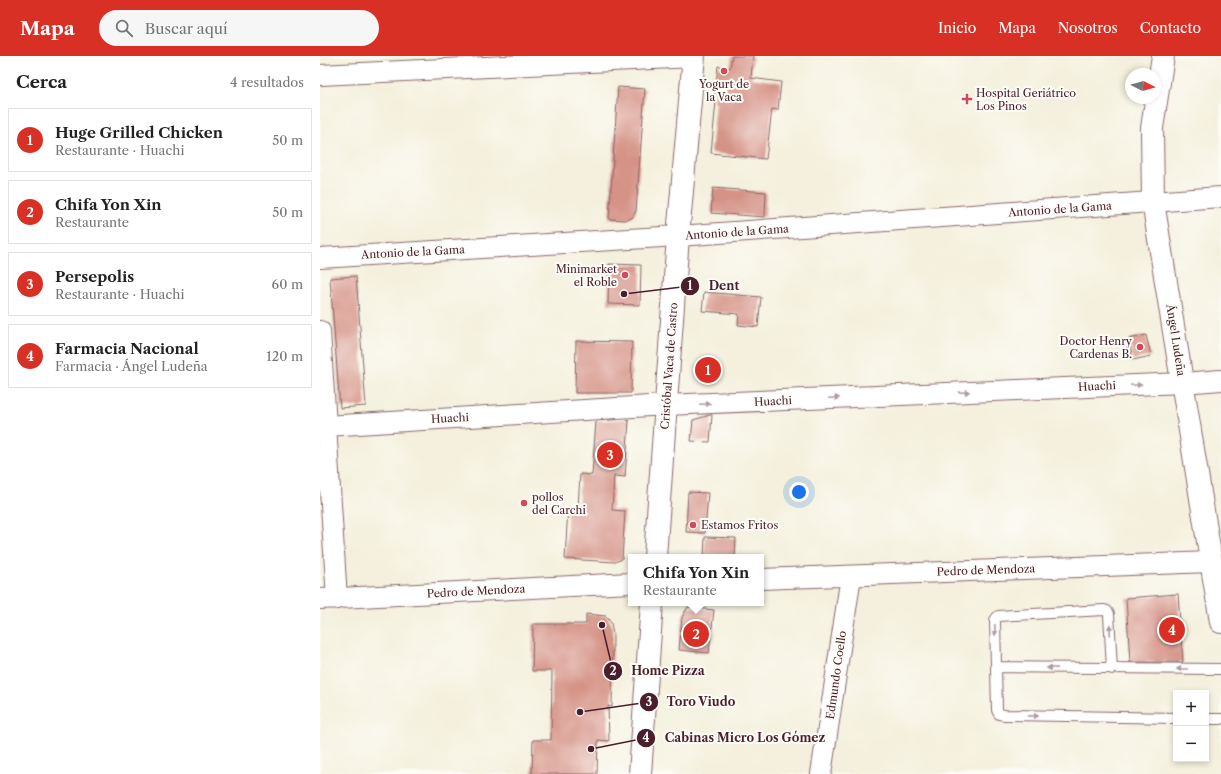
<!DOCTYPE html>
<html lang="es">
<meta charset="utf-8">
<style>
:root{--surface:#fff;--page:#f6f6f6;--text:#222;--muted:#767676;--line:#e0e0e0;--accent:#d93025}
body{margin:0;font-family:"Libre Caslon Text",serif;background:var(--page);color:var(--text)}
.controls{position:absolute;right:12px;bottom:12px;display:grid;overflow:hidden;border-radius:0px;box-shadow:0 2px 6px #0003}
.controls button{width:36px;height:36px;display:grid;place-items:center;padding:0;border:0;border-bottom:1px solid var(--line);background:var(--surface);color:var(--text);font:20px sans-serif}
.compass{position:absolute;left:805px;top:12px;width:36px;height:36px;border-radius:50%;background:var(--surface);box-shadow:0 2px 6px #0003;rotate:96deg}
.you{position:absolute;left:479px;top:436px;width:14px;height:14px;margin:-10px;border:3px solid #fff;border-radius:50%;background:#1a73e8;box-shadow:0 0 0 6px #1a73e833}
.badge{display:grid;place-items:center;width:26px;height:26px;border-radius:50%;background:var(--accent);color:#fff;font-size:13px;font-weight:700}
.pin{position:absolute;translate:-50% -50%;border:2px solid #fff;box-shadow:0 1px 4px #0006}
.popup{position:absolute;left:308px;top:498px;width:136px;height:52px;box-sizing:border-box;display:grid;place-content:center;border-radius:0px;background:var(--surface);filter:drop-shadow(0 1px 3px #0005);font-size:13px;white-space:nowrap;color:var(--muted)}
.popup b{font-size:15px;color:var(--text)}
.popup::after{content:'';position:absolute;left:50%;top:100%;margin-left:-8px;border:8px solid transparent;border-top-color:var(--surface)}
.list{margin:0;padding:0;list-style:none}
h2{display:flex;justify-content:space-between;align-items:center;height:52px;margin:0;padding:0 16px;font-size:17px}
h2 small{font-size:13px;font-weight:400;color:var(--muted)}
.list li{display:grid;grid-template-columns:26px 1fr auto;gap:12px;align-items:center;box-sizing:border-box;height:64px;margin:0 8px 8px;padding:0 8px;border:1px solid var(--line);border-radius:0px}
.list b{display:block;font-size:15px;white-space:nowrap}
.list p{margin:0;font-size:13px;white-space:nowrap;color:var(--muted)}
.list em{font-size:13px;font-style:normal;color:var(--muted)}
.icon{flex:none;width:22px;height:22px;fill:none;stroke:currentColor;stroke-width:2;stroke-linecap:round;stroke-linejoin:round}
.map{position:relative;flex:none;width:901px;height:718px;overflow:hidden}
header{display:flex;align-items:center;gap:24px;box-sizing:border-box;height:56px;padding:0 20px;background:var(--accent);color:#fff}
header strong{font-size:19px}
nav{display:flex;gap:22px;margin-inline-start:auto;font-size:14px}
.search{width:280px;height:36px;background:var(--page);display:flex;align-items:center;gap:10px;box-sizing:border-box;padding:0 14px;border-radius:22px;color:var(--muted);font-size:15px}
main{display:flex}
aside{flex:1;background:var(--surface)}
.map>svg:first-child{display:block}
.building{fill:#d59286}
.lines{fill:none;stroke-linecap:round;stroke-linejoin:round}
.service-casing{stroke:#866869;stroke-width:12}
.minor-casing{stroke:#866869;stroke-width:22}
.tertiary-casing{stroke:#866869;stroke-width:24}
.secondary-casing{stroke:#866869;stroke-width:24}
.service{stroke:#fff;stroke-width:10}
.minor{stroke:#fff;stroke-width:20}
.tertiary{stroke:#fff;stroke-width:22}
.secondary{stroke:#fff;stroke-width:22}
.oneway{fill:#ae9aa0}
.poi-dot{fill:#d1495b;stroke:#fdfcf7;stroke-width:1.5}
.labels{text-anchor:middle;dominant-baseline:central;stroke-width:4;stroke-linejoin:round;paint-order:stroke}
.poi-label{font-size:11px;fill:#4a1f2b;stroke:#fdfcf7;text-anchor:start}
.street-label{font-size:11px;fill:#4a1f2b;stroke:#fdfcf7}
.leader{fill:none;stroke:#4a1f2b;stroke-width:1.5}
.callout-dot{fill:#4a1f2b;stroke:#fdfcf7;stroke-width:1.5}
.mark-label{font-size:12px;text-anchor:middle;font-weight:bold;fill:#fff}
.callout-label{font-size:12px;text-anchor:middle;font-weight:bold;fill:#4a1f2b;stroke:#fdfcf7;stroke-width:4;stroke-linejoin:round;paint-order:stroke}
</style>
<header>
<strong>Mapa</strong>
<div class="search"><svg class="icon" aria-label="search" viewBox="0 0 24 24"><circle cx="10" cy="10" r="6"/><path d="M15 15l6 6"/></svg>Buscar aquí</div>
<nav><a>Inicio</a><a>Mapa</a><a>Nosotros</a><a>Contacto</a></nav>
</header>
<main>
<aside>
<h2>Cerca<small>4 resultados</small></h2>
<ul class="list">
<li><span class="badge">1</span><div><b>Huge Grilled Chicken</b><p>Restaurante · Huachi</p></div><em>50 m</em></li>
<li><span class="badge">2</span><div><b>Chifa Yon Xin</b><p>Restaurante</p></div><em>50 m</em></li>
<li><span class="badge">3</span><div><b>Persepolis</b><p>Restaurante · Huachi</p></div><em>60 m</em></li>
<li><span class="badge">4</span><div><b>Farmacia Nacional</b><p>Farmacia · Ángel Ludeña</p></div><em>120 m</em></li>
</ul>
</aside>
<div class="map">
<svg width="901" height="718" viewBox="0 0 901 718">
<rect width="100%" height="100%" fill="#fdfcf7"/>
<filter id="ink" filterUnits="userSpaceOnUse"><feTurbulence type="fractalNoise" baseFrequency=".025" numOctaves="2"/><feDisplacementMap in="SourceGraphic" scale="8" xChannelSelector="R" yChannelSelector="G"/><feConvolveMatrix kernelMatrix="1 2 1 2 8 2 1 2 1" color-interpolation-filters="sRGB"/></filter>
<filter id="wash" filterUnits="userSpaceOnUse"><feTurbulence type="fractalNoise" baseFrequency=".012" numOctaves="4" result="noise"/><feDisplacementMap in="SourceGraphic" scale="16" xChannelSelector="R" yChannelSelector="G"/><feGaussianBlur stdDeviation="0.9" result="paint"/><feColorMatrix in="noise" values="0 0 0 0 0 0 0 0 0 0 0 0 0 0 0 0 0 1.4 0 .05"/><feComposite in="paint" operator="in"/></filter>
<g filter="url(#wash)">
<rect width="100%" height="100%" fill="#f4f0dd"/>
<g id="blocks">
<path class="building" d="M 412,0 L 433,0 L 431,22 L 461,26 L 458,54 L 452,53 L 446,103 L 391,97 L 396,46 L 394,46 L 398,10 L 410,12 Z
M 298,31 L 325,33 L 316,155 L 312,162 L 305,164 L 289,163 Z
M 393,132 L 446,136 L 445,161 L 391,157 Z
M 289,208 L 321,209 L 320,249 L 288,248 Z
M 36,220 L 46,350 L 20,352 L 10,222 Z
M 384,236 L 441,241 L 438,271 L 418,269 L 419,258 L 382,255 Z
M 826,279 L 831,300 L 813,304 L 809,283 Z
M 256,285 L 312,286 L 311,337 L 255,337 Z
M 390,359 L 392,359 L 390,386 L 371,385 L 373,364 Z
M 305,363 L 309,365 L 305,421 L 294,420 L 292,454 L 305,455 L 302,503 L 295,506 L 245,503 L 248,452 L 258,453 L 260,418 L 272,419 L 276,365 Z
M 368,436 L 388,437 L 385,477 L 366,476 Z
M 385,481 L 416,482 L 415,501 L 384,501 Z
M 858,538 L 863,606 L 810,606 L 806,542 Z
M 368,551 L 394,554 L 389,597 L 359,594 L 362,561 Z
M 266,558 L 286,560 L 291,567 L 293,579 L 292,651 L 288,650 L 289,685 L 278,684 L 277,718 L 212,718 L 213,684 L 231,684 L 232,615 L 212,615 L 213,568 L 266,568 Z"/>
</g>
</g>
<g filter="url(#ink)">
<use href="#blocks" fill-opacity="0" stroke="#866869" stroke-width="1"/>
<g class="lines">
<g class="service-casing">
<path id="service" d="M 676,611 L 675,564 L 678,560 L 784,554 L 787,555 L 789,558 L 792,613
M 856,662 L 684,659 L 679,658 L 677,654 L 676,611 L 901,613
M 886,663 L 901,663"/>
</g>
<g class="minor-casing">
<path id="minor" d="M 0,19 L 374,1
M 0,202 L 358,180 L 901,141
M 0,275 L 17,543
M 6,370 L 346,349 L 863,327 L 901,324
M 441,523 L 891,506
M 0,543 L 311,527
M 501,718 L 531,520"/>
</g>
<g class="tertiary-casing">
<path id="tertiary" d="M 843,0 L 832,72 L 833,146 L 901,566"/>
</g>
<g class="secondary-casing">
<path id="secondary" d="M 335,501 L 358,180 L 374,0
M 320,718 L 332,547"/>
</g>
<use href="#service" class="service"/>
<use href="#minor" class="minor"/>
<use href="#tertiary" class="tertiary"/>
<use href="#secondary" class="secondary"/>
</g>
<defs><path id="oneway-solid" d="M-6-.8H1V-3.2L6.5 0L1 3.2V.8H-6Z"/></defs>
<g class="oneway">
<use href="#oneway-solid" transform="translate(816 329) rotate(-3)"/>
<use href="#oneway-solid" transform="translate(644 336) rotate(-3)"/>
<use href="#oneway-solid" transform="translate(514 342) rotate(-3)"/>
<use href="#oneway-solid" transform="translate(385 348) rotate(-3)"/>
<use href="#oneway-solid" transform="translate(675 574) rotate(89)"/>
<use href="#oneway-solid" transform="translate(790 574) rotate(-93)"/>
<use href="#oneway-solid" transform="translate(732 612) rotate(-179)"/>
<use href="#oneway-solid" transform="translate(862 613) rotate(-180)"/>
<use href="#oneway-solid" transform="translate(713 660) rotate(1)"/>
</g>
</g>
<g class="poi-dot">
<circle cx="404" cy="15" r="4"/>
<path d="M645 37h4v4h4v4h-4v4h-4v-4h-4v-4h4z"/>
<circle cx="305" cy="219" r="4"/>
<circle cx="820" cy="291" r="4"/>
<circle cx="204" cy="447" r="4"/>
<circle cx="373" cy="469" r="4"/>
</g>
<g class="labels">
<g class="poi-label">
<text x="404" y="28" text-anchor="middle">Yogurt de<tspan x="404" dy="13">la Vaca</tspan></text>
<text x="656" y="37">Hospital Geriátrico<tspan x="656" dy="13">Los Pinos</tspan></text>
<text x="297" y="213" text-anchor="end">Minimarket<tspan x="297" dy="13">el Roble</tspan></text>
<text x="812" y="285" text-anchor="end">Doctor Henry<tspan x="812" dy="13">Cardenas B.</tspan></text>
<text x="212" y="441">pollos<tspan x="212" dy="13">del Carchi</tspan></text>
<text x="381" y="469">Estamos Fritos</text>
</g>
<g class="street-label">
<text transform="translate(740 153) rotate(-4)">Antonio de la Gama</text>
<text transform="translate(417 176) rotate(-4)">Antonio de la Gama</text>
<text transform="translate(93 196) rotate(-3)">Antonio de la Gama</text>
<text transform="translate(856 284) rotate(81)">Ángel Ludeña</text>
<text transform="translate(349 310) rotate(-86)">Cristóbal Vaca de Castro</text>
<text transform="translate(777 330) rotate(-3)">Huachi</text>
<text transform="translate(453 345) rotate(-3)">Huachi</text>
<text transform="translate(130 362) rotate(-3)">Huachi</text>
<text transform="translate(666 514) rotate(-2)">Pedro de Mendoza</text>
<text transform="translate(156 535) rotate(-3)">Pedro de Mendoza</text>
<text transform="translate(516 619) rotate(-82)">Edmundo Coello</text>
</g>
</g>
<path class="leader" d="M304 238L370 230M282 569L293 615M260 656L329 646M271 693L326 682"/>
<g class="callout-dot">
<circle cx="304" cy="238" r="4"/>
<circle cx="282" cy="569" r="4"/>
<circle cx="260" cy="656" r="4"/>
<circle cx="271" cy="693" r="4"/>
<circle cx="370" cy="230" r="10"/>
<circle cx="293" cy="615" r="10"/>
<circle cx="329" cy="646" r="10"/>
<circle cx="326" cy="682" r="10"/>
</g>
<g class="mark-label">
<text x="370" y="234">1</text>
<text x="293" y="619">2</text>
<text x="329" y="650">3</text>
<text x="326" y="686">4</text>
</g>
<g class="callout-label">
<text x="404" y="234">Dent</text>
<text x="348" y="619">Home Pizza</text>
<text x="381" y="650">Toro Viudo</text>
<text x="425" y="686">Cabinas Micro Los Gómez</text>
</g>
</svg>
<div class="controls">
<button>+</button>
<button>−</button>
</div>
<svg class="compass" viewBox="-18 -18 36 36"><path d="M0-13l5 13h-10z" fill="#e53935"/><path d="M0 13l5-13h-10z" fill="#767676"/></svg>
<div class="you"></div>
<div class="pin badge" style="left:388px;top:314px">1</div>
<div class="pin badge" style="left:376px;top:578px">2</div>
<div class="popup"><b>Chifa Yon Xin</b>Restaurante</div>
<div class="pin badge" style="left:290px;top:399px">3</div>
<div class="pin badge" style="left:852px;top:574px">4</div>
</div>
</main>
